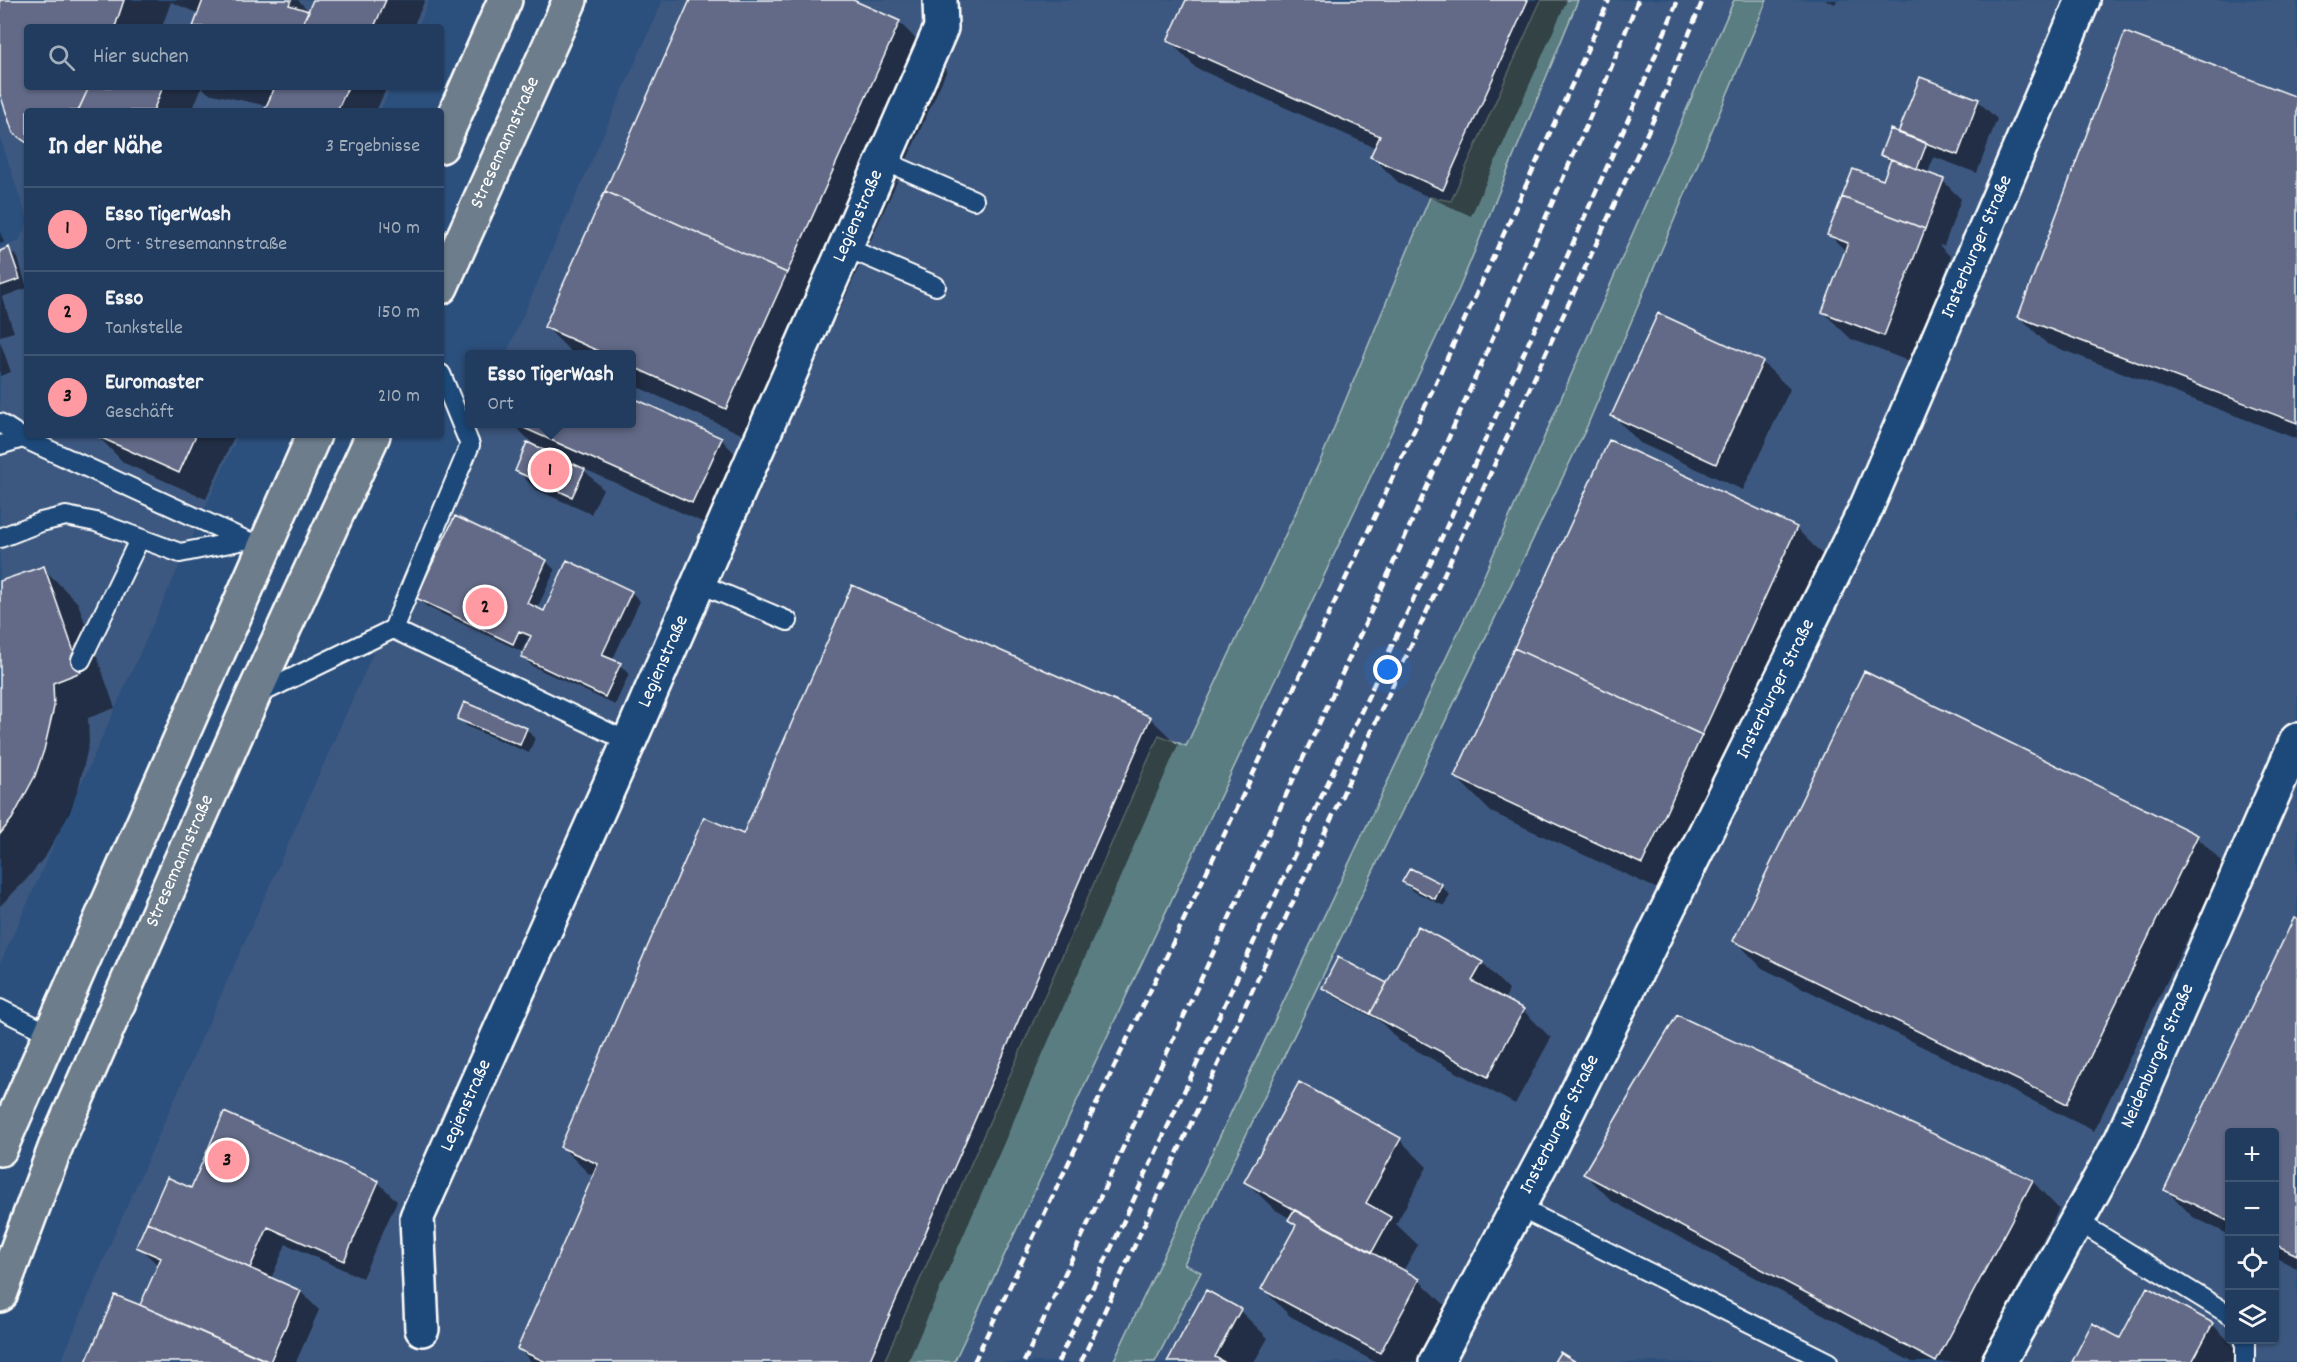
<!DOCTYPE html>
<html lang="de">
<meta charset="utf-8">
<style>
:root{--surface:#213c5e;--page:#294364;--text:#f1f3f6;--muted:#a2adbc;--line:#3e5673;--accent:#ff9aa2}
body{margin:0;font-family:Dekko,sans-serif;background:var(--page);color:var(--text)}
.controls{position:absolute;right:18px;bottom:18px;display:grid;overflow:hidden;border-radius:6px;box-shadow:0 2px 4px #0004}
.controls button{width:54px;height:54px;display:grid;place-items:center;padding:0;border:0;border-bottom:2px solid var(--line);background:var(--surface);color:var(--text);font:30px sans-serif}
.you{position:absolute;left:1388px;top:670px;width:21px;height:21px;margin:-15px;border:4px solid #fff;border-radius:50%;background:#1a73e8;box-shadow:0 0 0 9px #1a73e833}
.badge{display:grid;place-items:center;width:39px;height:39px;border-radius:50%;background:var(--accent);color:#111;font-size:20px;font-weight:700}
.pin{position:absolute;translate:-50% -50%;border:3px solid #fff;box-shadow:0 2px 6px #0006}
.popup{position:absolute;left:465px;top:350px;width:171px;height:78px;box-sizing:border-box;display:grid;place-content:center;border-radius:6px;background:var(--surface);filter:drop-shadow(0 2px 4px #0005);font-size:20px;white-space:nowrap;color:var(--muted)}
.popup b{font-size:22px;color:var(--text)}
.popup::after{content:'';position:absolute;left:50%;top:100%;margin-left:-12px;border:12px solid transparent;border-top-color:var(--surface)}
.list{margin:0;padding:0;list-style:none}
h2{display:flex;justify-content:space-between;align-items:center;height:78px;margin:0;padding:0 24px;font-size:26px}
h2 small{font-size:20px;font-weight:400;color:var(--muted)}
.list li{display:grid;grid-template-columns:39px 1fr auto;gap:18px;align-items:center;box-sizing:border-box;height:84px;padding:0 24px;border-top:2px solid var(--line)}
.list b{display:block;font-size:22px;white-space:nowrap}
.list p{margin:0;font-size:20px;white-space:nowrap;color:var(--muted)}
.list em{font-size:20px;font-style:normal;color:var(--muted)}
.icon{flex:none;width:33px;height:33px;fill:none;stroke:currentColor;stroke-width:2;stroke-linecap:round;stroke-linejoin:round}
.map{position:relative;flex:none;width:2297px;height:1362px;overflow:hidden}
.search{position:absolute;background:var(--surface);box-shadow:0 2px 4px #0004;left:24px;top:24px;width:420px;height:66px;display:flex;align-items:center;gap:15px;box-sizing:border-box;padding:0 21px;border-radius:6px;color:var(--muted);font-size:22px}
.panel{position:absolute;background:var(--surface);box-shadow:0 2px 4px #0004;left:24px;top:108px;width:420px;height:330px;border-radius:6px}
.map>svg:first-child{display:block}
.built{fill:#3c5880;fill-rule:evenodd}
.green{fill:#5a7d82;stroke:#acbec0;stroke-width:1.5}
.shadow{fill:#0007;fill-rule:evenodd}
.building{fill:#626a87;stroke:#fff;stroke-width:1.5}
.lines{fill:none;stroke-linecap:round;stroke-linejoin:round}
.lane-casing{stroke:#fff;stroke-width:22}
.street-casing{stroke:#fff;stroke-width:38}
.primary-casing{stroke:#fff;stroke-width:38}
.lane{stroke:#1f4a7a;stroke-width:18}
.street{stroke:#1f4a7a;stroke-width:33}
.primary{stroke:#6d7d8c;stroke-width:33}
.rail{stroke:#fff;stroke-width:4.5;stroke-dasharray:9 4.5;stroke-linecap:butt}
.labels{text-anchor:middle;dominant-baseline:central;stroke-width:4.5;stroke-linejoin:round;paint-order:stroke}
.street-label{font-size:20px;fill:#fff;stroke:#1f4a7a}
</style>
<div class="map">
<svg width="2297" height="1362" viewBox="0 0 2297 1362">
<rect width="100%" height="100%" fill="#2c507d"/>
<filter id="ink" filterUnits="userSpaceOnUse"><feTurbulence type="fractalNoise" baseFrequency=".0167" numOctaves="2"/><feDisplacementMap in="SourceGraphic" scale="12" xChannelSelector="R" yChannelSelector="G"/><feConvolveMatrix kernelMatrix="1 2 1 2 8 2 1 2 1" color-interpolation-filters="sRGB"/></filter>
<g filter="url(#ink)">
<path class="built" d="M 0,0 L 429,0 L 418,27 L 27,27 L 27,87 L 391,87 L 380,111 L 27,111 L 27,218 L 0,137 Z
M 663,0 L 1541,0 L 1451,201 L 1430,197 L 1321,459 L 1185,746 L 1158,735 L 884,1362 L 61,1362 L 113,1238 L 475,424 L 631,424 L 631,354 L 506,354 Z
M 1578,0 L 1734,0 L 1473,601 L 1113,1362 L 954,1362 L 1459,289 Z
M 1767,0 L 2297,0 L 2297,1362 L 1155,1362 L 1201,1272 L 1184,1264 L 1585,431 ZM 2230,1132 L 2274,1132 L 2274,1340 L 2230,1340 Z
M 27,224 L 27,435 L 238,435 L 0,964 L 0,248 L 19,241 Z"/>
<path class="green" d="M 1541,0 L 1578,0 L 1459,289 L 954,1362 L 884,1362 L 1159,735 L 1186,746 L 1321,459 L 1430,197 L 1451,201 Z
M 1734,0 L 1767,0 L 1585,431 L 1184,1264 L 1201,1272 L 1155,1362 L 1113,1362 L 1473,601 Z"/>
<path class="shadow" d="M 0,0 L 298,0 L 310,12 L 315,0 L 425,0 L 413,27 L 195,27 L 199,14 L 171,2 L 162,27 L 27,27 L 27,87 L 387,87 L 376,111 L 266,111 L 268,106 L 208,93 L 202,87 L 192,111 L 27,111 L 27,145 L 15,132 L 0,89 Z
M 692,0 L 849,0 L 899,22 L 947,70 L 835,320 L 820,313 L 761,443 L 631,384 L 631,354 L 573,354 L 546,327 Z
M 1187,0 L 1567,0 L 1471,216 L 1400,184 L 1372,157 L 1376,148 L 1196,68 L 1169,40 Z
M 1825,0 L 1837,0 L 1835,4 Z
M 2297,99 L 2297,439 L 2047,344 L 2020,317 Z
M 1978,101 L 1997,119 L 1977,173 L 1934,157 L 1927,175 L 1943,181 L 1961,199 L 1944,246 L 1939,245 L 1951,257 L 1911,362 L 1851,339 L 1823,312 L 1846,251 L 1829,235 L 1883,182 L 1891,163 L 1882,155 L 1899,134 Z
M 0,232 L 4,242 L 0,244 Z
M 9,249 L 18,258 L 27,288 L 2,297 L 14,332 L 0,336 L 0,252 Z
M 0,341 L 11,372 L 0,376 Z
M 1762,362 L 1790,389 L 1743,490 L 1640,443 L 1613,415 Z
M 631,399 L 721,439 L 748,467 L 720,530 L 582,468 L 603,489 L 591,514 L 535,489 L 517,470 L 538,449 L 513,424 L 631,424 Z
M 97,435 L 235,435 L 206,499 L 124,463 Z
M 1796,528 L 1831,563 L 1677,898 L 1491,812 L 1456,777 Z
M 546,561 L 555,570 L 537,609 L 544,613 L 631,592 L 640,601 L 612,661 L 620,665 L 629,674 L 615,705 L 532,666 L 523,657 L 525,653 L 427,607 L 418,598 ZM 528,638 L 531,640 L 525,653 L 522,651 Z
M 43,568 L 78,603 L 115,708 L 88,718 L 89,743 L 79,786 L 70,812 L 47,854 L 26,880 L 0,906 L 0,583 Z
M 459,718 L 526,729 L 535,738 L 529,753 L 468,727 Z
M 1150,718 L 1178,745 L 908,1362 L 532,1362 L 519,1349 L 594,1176 L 589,1174 L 562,1147 L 743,836 Z
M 2197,837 L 2224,864 L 2094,1131 L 1762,968 L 1735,940 Z
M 1404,882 L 1441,886 L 1450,895 L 1444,906 L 1413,891 Z
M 2297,921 L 2297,1268 L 2274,1257 L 2274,1132 L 2230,1132 L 2230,1235 L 2193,1217 L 2166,1190 Z
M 1482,963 L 1509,990 L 1504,1000 L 1523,1010 L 1551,1038 L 1515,1104 L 1399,1041 L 1381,1022 L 1333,996 L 1324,987 L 1387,985 Z
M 1400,1140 L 1427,1167 L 1396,1224 L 1418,1245 L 1403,1271 L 1419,1280 L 1447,1307 L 1417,1362 L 1375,1362 L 1290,1316 L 1263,1289 L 1297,1227 L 1291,1219 L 1274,1209 L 1246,1182 Z
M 1585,1174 L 2032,1181 L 2059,1209 L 1978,1362 L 1912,1362 L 1612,1201 Z
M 167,1179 L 191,1190 L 378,1182 L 397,1201 L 362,1278 L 286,1244 L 271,1279 L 301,1292 L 319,1310 L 296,1362 L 87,1362 L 141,1307 L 159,1266 L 138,1246 Z
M 1207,1292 L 1240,1311 L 1268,1338 L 1254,1362 L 1168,1362 Z
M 2212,1324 L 2239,1351 L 2234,1362 L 2073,1362 L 2121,1340 Z"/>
<path class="building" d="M 0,0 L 124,0 L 115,27 L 27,27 L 27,87 L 89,87 L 78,111 L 27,111 L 27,143 L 13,133 L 0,94 Z
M 203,0 L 291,0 L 289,5 L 309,11 L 301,27 L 193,27 Z
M 313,0 L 386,0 L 374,27 L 301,27 Z
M 690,0 L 853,0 L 900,21 L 787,273 L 605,191 Z
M 1186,0 L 1528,0 L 1443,190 L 1370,157 L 1380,136 L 1167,41 Z
M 2125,32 L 2297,97 L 2297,423 L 2018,317 Z
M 1920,77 L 1979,99 L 1958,155 L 1898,133 Z
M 89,87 L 163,87 L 153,111 L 78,111 Z
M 275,87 L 348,87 L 337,111 L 264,111 Z
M 1890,129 L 1927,143 L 1917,169 L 1880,155 Z
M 1891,159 L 1944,179 L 1925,229 L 1842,197 L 1853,169 L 1883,180 Z
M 605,191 L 787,273 L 726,409 L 631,366 L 631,354 L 605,354 L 544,327 Z
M 1842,197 L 1925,229 L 1884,336 L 1822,312 L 1848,243 L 1827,235 Z
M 9,247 L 20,279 L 0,286 L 0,251 Z
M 1658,313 L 1763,361 L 1716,464 L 1611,416 Z
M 631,397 L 722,438 L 692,503 L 515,424 L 631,424 Z
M 95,435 L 196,435 L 179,473 Z
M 1609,440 L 1797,527 L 1702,735 L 1514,648 Z
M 527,442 L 585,469 L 572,497 L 515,471 Z
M 455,516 L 547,560 L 527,603 L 544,611 L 567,560 L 632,591 L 602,655 L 621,663 L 605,697 L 521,657 L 531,636 L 519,631 L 513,644 L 416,598 Z
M 44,566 L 81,672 L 53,683 L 54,707 L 44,750 L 35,776 L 12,819 L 0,834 L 0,581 Z
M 852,585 L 1151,717 L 869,1362 L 546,1362 L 517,1349 L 598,1164 L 560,1147 L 704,817 L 743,834 Z
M 1514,648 L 1702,735 L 1642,864 L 1454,777 Z
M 1864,671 L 2198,835 L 2067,1104 L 1733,941 Z
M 464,702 L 527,728 L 520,745 L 457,719 Z
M 1410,868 L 1442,884 L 1435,899 L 1402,882 Z
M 2294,918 L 2297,919 L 2297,1255 L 2274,1244 L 2274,1132 L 2230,1132 L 2230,1222 L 2164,1190 Z
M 1418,926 L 1483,962 L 1472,981 L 1524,1009 L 1488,1077 L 1370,1014 Z
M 1338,957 L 1387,983 L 1370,1014 L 1322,988 Z
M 1677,1015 L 2033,1180 L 1936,1362 L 1583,1174 Z
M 1299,1082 L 1401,1138 L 1366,1203 L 1391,1217 L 1372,1252 L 1244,1182 Z
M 224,1112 L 379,1181 L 344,1261 L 268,1227 L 250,1268 L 147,1222 L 167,1177 L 191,1188 Z
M 1294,1210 L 1420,1279 L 1380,1353 L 1261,1289 L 1296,1225 L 1288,1220 Z
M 147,1222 L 301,1291 L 270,1362 L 140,1305 L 161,1258 L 136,1247 Z
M 2147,1287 L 2213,1323 L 2192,1362 L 2072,1362 L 2092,1323 L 2120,1338 Z
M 1206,1290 L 1241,1309 L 1215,1357 L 1224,1362 L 1167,1362 Z
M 115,1295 L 140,1305 L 269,1362 L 86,1362 Z
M 1560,1352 L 1576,1362 L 1554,1362 Z"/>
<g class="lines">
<g class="lane-casing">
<path id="lane" d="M 882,160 L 974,200
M 845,247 L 936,286
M 0,423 L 23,438
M 0,445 L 23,438 L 245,540
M 0,538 L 41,522 L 66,516 L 96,522 L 180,553 L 245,540 L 265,546
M 698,583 L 788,621
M 393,629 L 629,742
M 81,660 L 140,538
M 255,696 L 393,629 L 470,445 L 441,374
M 0,1009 L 50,1034
M 1518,1207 L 1828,1362
M 2077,1221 L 2230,1315
M 2245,1362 L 2245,1340"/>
</g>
<g class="street-casing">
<g id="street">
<path id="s1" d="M 422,1329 L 417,1217 L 629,742 L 941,28 L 940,0"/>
<path id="s2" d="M 1436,1362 L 1552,1143 L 1867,506 L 2083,0"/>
<path id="s3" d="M 1999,1362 L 2122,1139 L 2297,740"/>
</g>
</g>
<g class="primary-casing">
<g id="primary">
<path d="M 441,146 L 505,0"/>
<path id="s4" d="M 441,287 L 570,0"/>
<path d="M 0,1149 L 314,435"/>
<path id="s5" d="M 0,1295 L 57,1143 L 253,696 L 373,435"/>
</g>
</g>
<use href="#lane" class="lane"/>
<use href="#street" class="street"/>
<use href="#primary" class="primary"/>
<path class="rail" d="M 974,1362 L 1364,540 L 1574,80 L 1609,0
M 1024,1362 L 1397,555 L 1605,83 L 1638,0
M 1058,1362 L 1429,566 L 1639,95 L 1678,0
M 1081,1362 L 1656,114 L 1703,0"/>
</g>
</g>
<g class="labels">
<g class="street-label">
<text stroke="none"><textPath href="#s4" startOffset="158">Stresemannstraße</textPath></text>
<text stroke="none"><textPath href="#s1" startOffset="1206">Legienstraße</textPath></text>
<text stroke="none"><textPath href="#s2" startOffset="1240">Insterburger Straße</textPath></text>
<text stroke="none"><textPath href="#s1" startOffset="720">Legienstraße</textPath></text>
<text stroke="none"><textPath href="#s2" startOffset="754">Insterburger Straße</textPath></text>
<text stroke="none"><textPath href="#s5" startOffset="470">Stresemannstraße</textPath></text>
<text stroke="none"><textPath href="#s3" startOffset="345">Neidenburger Straße</textPath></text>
<text stroke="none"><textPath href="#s1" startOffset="234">Legienstraße</textPath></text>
<text stroke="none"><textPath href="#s2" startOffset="268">Insterburger Straße</textPath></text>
</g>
</g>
</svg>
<div class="controls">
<button>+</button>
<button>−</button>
<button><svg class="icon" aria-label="locate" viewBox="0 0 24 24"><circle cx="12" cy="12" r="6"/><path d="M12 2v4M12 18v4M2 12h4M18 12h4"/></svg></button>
<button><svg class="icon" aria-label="layers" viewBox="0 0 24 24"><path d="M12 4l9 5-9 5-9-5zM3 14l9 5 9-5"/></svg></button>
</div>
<div class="you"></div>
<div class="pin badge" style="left:550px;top:470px">1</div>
<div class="popup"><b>Esso TigerWash</b>Ort</div>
<div class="pin badge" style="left:485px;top:607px">2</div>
<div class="pin badge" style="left:227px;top:1160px">3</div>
<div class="search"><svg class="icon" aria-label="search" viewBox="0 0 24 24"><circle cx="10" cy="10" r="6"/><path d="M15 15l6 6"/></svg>Hier suchen</div>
<section class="panel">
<h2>In der Nähe<small>3 Ergebnisse</small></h2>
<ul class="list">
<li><span class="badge">1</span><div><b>Esso TigerWash</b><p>Ort · Stresemannstraße</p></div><em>140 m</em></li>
<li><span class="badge">2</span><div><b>Esso</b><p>Tankstelle</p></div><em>150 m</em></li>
<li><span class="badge">3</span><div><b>Euromaster</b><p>Geschäft</p></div><em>210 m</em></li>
</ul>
</section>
</div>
